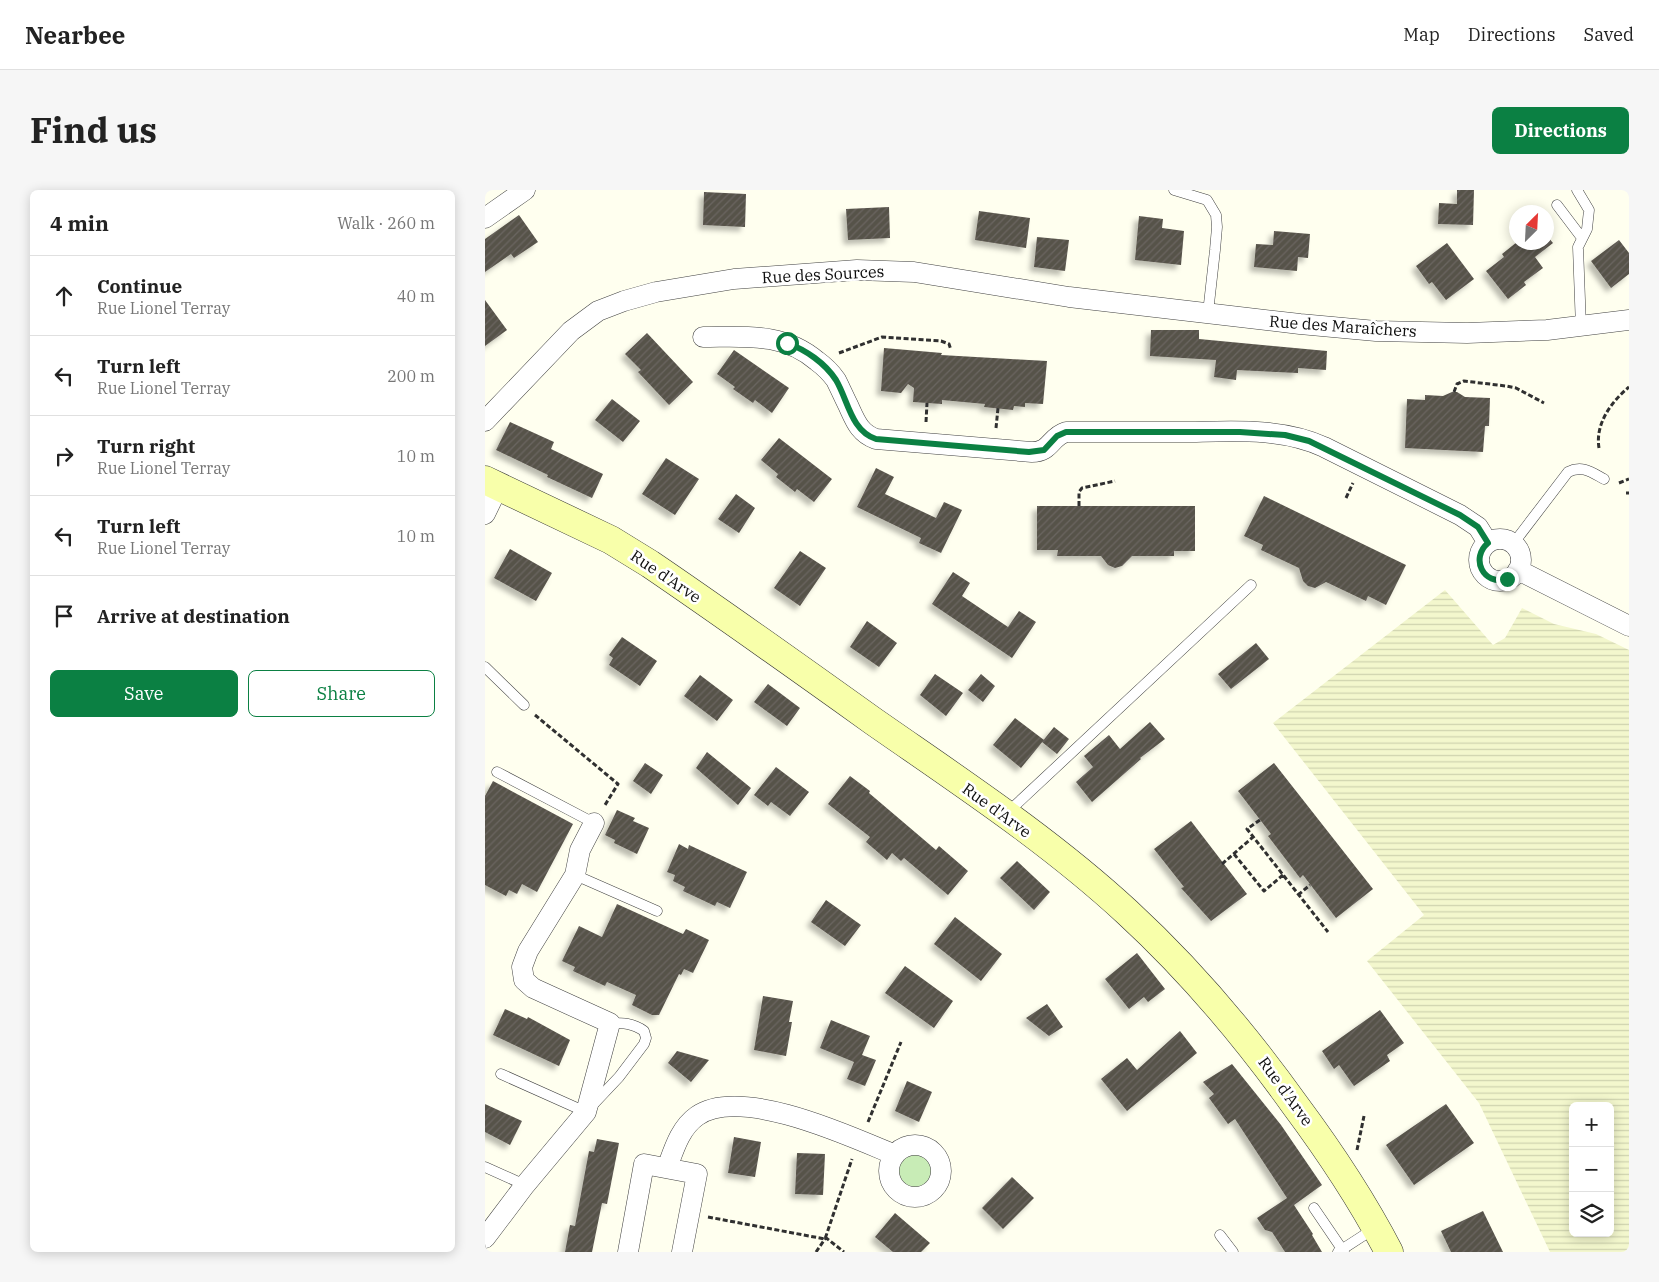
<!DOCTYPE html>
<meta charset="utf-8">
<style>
:root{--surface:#fff;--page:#f6f6f6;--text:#222;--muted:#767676;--line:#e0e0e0;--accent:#0b8043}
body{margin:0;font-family:"IBM Plex Serif",serif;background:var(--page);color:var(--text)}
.controls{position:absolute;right:15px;bottom:15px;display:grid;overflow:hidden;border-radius:8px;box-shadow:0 2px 12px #0003}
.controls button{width:45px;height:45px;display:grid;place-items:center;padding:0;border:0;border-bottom:1px solid var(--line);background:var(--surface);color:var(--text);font:25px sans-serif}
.compass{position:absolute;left:1024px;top:15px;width:45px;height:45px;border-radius:50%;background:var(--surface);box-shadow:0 2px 12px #0003;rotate:24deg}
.stop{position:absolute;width:15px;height:15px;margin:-11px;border:4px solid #0b8043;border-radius:50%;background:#fff}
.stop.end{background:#0b8043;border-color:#fff;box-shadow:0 1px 5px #0008}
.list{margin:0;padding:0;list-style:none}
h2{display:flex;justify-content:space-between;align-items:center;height:65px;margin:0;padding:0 20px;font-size:21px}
h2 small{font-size:16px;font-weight:400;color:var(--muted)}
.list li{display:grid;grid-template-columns:32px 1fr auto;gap:15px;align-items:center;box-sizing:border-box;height:80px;padding:0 20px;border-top:1px solid var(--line)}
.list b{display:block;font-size:19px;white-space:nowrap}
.list p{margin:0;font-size:16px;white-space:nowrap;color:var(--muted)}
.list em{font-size:16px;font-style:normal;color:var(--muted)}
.actions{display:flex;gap:10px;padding:15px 20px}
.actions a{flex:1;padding:11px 0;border:1px solid var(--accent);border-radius:8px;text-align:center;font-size:18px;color:var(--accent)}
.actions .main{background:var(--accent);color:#fff}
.icon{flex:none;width:28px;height:28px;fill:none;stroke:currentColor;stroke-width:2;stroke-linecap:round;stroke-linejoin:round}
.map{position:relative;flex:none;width:1144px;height:1062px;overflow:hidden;border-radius:8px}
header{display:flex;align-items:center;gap:30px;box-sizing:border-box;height:70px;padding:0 25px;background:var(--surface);border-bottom:1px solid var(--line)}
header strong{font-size:24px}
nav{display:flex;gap:28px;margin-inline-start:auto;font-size:18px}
.intro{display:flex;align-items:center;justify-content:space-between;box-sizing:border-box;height:120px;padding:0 30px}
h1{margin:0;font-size:35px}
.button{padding:12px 22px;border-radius:8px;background:var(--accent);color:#fff;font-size:18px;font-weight:700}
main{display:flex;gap:30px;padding:0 30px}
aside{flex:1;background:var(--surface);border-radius:8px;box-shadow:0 2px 12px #0003}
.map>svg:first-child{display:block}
.farmland{fill:url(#farmland-rules);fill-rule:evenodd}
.grass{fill:#c8ecb6}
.building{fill:url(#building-hatch);filter:url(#shadow)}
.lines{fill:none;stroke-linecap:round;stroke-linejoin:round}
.lane-casing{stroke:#414141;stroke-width:11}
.street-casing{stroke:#414141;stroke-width:21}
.secondary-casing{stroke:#303030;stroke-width:29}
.path{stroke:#303030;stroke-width:3;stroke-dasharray:5 2.5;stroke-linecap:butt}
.lane{stroke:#fff;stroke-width:10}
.street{stroke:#fff;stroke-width:20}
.secondary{stroke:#f8ffaa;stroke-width:28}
.route{stroke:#0b8043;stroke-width:6}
.labels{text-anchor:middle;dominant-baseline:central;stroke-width:5;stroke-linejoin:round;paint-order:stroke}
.street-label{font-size:16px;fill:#0e0e0e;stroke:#fff}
</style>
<header>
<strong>Nearbee</strong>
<nav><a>Map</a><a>Directions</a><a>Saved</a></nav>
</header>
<div class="intro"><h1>Find us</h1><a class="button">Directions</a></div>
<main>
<aside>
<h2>4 min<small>Walk · 260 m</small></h2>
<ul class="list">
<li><svg class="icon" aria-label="ahead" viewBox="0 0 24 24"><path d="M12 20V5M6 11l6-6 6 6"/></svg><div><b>Continue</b><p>Rue Lionel Terray</p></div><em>40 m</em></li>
<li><svg class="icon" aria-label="left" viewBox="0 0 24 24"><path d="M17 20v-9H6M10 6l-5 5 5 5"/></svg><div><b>Turn left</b><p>Rue Lionel Terray</p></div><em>200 m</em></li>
<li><svg class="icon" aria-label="right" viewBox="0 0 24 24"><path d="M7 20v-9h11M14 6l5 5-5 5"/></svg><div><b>Turn right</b><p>Rue Lionel Terray</p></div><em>10 m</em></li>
<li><svg class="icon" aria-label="left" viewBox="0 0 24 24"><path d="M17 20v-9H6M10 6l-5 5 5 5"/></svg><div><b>Turn left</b><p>Rue Lionel Terray</p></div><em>10 m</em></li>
<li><svg class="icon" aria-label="arrive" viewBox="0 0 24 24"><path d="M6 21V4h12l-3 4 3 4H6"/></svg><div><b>Arrive at destination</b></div></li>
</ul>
<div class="actions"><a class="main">Save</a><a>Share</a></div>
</aside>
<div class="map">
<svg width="1144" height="1062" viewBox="0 0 1144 1062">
<defs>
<pattern id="farmland-rules" width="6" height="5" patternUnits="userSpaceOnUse" patternTransform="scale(1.25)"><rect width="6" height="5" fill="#f3f7cd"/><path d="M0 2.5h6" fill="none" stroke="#cfd3af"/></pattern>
<pattern id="building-hatch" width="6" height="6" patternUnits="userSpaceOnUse" patternTransform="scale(1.25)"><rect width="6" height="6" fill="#57524a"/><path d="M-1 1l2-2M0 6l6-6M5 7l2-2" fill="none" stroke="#6a6660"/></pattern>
<filter id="shadow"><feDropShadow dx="-4.5" dy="4.5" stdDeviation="2.5" flood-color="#0004"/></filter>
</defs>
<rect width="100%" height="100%" fill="#ffffef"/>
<path class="farmland" d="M 960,400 L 1008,455 L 1020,448 L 1037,418 L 1069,434 L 1111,444 L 1144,460 L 1144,1062 L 1065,1062 L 994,913 L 882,771 L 939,725 L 788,533 ZM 1088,916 L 1125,916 L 1125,1043 L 1088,1043 Z"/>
<path class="grass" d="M411 981a19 19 0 1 1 38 0a19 19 0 1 1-38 0Z"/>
<path class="building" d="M 972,0 L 989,0 L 988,35 L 953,34 L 954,13 L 972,14 Z
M 219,2 L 261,4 L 260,37 L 218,35 Z
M 404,17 L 405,48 L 363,50 L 361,19 Z
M 494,21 L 545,28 L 541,58 L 490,50 Z
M 34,25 L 53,52 L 29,68 L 26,64 L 0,82 L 0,49 Z
M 654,26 L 678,29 L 677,38 L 699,41 L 696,75 L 650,70 Z
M 789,41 L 825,44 L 823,68 L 813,67 L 812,81 L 769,77 L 771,54 L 788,55 Z
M 1062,46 L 1068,53 L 1050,67 L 1058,78 L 1039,92 L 1041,95 L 1023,109 L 1001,81 L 1019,67 L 1017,64 L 1032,52 L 1062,52 Z
M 552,47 L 584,50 L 580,81 L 549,77 Z
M 1134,50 L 1144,63 L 1144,84 L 1126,98 L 1106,71 Z
M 962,53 L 989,89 L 961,110 L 947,92 L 944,94 L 931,76 Z
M 0,110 L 22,140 L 0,156 Z
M 666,140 L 714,140 L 714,149 L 842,161 L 841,180 L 813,178 L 813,183 L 752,180 L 751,190 L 729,187 L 731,170 L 665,166 Z
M 162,143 L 208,192 L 184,215 L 153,182 L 156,180 L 140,164 Z
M 399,158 L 457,163 L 456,165 L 562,171 L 558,214 L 540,213 L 540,217 L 529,216 L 528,220 L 499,217 L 500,214 L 457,210 L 457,214 L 428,212 L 429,198 L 423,194 L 416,203 L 396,201 Z
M 249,160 L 304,198 L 287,223 L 270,210 L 268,213 L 248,199 L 250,197 L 232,184 Z
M 967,202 L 972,202 L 980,207 L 1005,208 L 1004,236 L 1000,236 L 998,262 L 920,258 L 922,209 L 940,210 L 940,205 L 958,206 Z
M 127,209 L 155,231 L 138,252 L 110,230 Z
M 25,232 L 69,252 L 66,259 L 118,284 L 107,308 L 62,287 L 63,285 L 11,260 Z
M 294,248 L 347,289 L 329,312 L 312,299 L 310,302 L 291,287 L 293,284 L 276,270 Z
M 181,268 L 214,289 L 190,325 L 157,304 Z
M 391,278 L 409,287 L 400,304 L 451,328 L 459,312 L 477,320 L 456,363 L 434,353 L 436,348 L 372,317 Z
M 251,304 L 270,318 L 254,343 L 233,329 Z
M 779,306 L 921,375 L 901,415 L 883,406 L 881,411 L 841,392 L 830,398 L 823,396 L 818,391 L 814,378 L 776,360 L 778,355 L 759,346 Z
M 552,316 L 710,316 L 710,361 L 689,361 L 689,366 L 647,366 L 637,376 L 630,378 L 623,375 L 616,366 L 572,366 L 573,360 L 552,360 Z
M 25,359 L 67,383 L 51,411 L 9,388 Z
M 315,361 L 341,378 L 315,416 L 289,398 Z
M 468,382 L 485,393 L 477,406 L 523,437 L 534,421 L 551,432 L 527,468 L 447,414 Z
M 382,431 L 412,453 L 394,477 L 365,457 Z
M 137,447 L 172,471 L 155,496 L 124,475 L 128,468 L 124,465 Z
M 771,453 L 784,469 L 746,499 L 733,484 Z
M 450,484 L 478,503 L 461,526 L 435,505 Z
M 496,484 L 510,496 L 498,512 L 483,500 Z
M 215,485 L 248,510 L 232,531 L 199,506 Z
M 283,494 L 315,518 L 302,536 L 269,512 Z
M 530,528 L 559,550 L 536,578 L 508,555 Z
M 665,532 L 680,549 L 655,568 L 656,569 L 607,612 L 591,592 L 608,577 L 599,566 L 624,545 L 635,559 Z
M 569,537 L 584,549 L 572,564 L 557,552 Z
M 222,562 L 266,598 L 253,615 L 211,578 Z
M 160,573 L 178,585 L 166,604 L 148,591 Z
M 789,573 L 888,699 L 851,728 L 818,685 L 815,688 L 783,646 L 786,644 L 753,601 Z
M 291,577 L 324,602 L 305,626 L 286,612 L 283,616 L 269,605 Z
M 365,586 L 385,601 L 384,603 L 451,660 L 454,656 L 483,681 L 463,705 L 419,668 L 416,671 L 407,663 L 402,670 L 381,652 L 385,647 L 343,614 Z
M 8,591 L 88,634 L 52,702 L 37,694 L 32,704 L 24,700 L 21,706 L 0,695 L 0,606 Z
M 132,620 L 150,628 L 148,631 L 164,638 L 152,664 L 129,653 L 130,650 L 120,645 Z
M 706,631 L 762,704 L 726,731 L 696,698 L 699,697 L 669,659 Z
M 194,654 L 203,659 L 204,655 L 262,682 L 245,718 L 232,712 L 230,716 L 198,701 L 200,697 L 188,691 L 190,685 L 182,682 Z
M 532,671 L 565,702 L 549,720 L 515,688 Z
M 341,710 L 376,735 L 360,756 L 326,732 Z
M 132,714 L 198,744 L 201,739 L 224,750 L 208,783 L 199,779 L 196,785 L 194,784 L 174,825 L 167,825 L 147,815 L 151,805 L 122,792 L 120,796 L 88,781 L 90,777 L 77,771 L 94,736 L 117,747 Z
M 470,727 L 517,764 L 496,791 L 449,754 Z
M 652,763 L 680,799 L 663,812 L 659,807 L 644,819 L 620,789 Z
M 420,776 L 468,811 L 449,838 L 400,803 Z
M 278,806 L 308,811 L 304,832 L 307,832 L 301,866 L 269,860 Z
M 562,814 L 578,837 L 564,846 L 541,828 Z
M 20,819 L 42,829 L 43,827 L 85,850 L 74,876 L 8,845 Z
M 895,820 L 919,853 L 902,865 L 905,871 L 869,896 L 854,875 L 849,879 L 837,861 Z
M 346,830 L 385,846 L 377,865 L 391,870 L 380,896 L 362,889 L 369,872 L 335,858 Z
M 695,841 L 712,863 L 642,921 L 616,889 L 642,868 L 652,880 Z
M 192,861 L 224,870 L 206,892 L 183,873 Z
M 747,874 L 796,935 L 837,995 L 809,1015 L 828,1044 L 827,1045 L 837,1062 L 800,1062 L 787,1042 L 780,1040 L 772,1028 L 802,1008 L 750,929 L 743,934 L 724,908 L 729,904 L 718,892 Z
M 422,891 L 447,902 L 434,932 L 410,921 Z
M 0,914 L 37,931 L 25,955 L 0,942 Z
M 961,914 L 989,953 L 929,995 L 901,955 Z
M 249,947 L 276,952 L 270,987 L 243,983 Z
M 112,949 L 134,953 L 122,1014 L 117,1013 L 107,1062 L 80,1062 L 85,1035 L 90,1036 L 104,961 L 109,962 Z
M 312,963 L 340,964 L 338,1005 L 310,1004 Z
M 527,987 L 549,1008 L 518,1039 L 497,1018 Z
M 998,1021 L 1018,1062 L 966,1062 L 956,1041 Z
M 410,1023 L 445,1053 L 436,1062 L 408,1062 L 390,1047 Z"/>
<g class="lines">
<g class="lane-casing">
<path id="lane" d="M 689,0 L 722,10 L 731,25 L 732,37 L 730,60 L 723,123
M 1092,0 L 1104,20 L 1102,39 L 1093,57 L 1096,137
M 1072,15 L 1097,48
M 1028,354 L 1083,282 C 1097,275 1106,282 1119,289
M 0,477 L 39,515
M 12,582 L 109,633
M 522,623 L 766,395
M 90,685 L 172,721
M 16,884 L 101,922 L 134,887 L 159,854 L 161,848 L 159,841 C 148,833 138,833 125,833
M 0,977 L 40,995
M 829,1018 L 859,1062
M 735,1045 L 748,1062
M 853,1062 L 890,1038"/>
</g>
<g class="street-casing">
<path id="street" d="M 0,28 L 40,0
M 218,147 C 260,147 298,142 332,171 C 339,176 346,183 351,190 C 355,198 359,207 363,215 C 370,230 374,243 391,249 L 547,262 C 566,262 565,247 581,242 C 623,242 665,242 707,242 C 750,241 798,238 839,257 L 975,325 L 993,337 L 1003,353
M 0,231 L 86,141 L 113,121 L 139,111 L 171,102 L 249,89 L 372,80 L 429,82 L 584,107 L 815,134 L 891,141 L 982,143 L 1062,140 L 1144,130
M 0,324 L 13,297
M994 370a21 21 0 1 1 42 0a21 21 0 1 1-42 0Z
M 1033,380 L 1144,436
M404 981a26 26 0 1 1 52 0a26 26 0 1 1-52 0Z
M 182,978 C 189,959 195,938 212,926 C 255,895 367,947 410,965
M 0,1048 L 40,995 L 101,922 L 125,833 L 48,798 L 39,790 L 37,777 L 43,761 L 90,685 L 95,660 L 109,633
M 143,1062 L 159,974 L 212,984 L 197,1062"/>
</g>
<g class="secondary-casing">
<path id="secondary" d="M 0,290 L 126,350 L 165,374 C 240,425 314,478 388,531 C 474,591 564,650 642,722 C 705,780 760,845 810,915 C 845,962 877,1010 904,1062"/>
</g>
<path class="path" d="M 354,163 L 397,147 L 456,151 L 464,154 L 466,160
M 969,202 L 972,194 L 979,191 L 1021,196 L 1031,198 L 1059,213
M 441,232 L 442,213
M 511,238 L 513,218
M 1114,258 C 1110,234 1126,212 1144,197
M 1134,293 L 1144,289
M 1141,303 L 1144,303
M 861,308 L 868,293
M 594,316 L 594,302 L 597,298 L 630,291
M 50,525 L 133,594 L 120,615
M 775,630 L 762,639 L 843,742
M 749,664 L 779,701 L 798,685
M 737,674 L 768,647
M 813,705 L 825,695
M 383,932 L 416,852
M 872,960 L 879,926
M 223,1027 L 340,1049 L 367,969
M 340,1047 L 359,1062
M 331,1062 L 340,1049"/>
<use href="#lane" class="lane"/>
<use href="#street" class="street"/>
<use href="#secondary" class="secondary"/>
</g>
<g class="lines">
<path class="route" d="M 302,153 C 321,160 340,173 351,190 C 363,210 366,241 391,249 L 544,262 L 559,260 L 572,246 L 581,242 L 755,242 L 800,245 L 824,251 L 975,325 L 993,337 L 1003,353 C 985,368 998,396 1022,389"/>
</g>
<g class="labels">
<g class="street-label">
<text transform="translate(338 84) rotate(-3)">Rue des Sources</text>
<text transform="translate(858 136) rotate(4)">Rue des Maraîchers</text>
<text transform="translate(181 386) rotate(34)">Rue d'Arve</text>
<text transform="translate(512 620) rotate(36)">Rue d'Arve</text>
<text transform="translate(801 901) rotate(54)">Rue d'Arve</text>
</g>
</g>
</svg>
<div class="controls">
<button>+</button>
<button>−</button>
<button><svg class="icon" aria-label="layers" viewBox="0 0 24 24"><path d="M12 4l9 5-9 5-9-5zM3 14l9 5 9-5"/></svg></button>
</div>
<svg class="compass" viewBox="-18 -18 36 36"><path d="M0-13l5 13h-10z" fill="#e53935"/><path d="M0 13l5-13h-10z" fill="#767676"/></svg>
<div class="stop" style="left:302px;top:153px"></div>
<div class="stop end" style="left:1022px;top:389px"></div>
</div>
</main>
